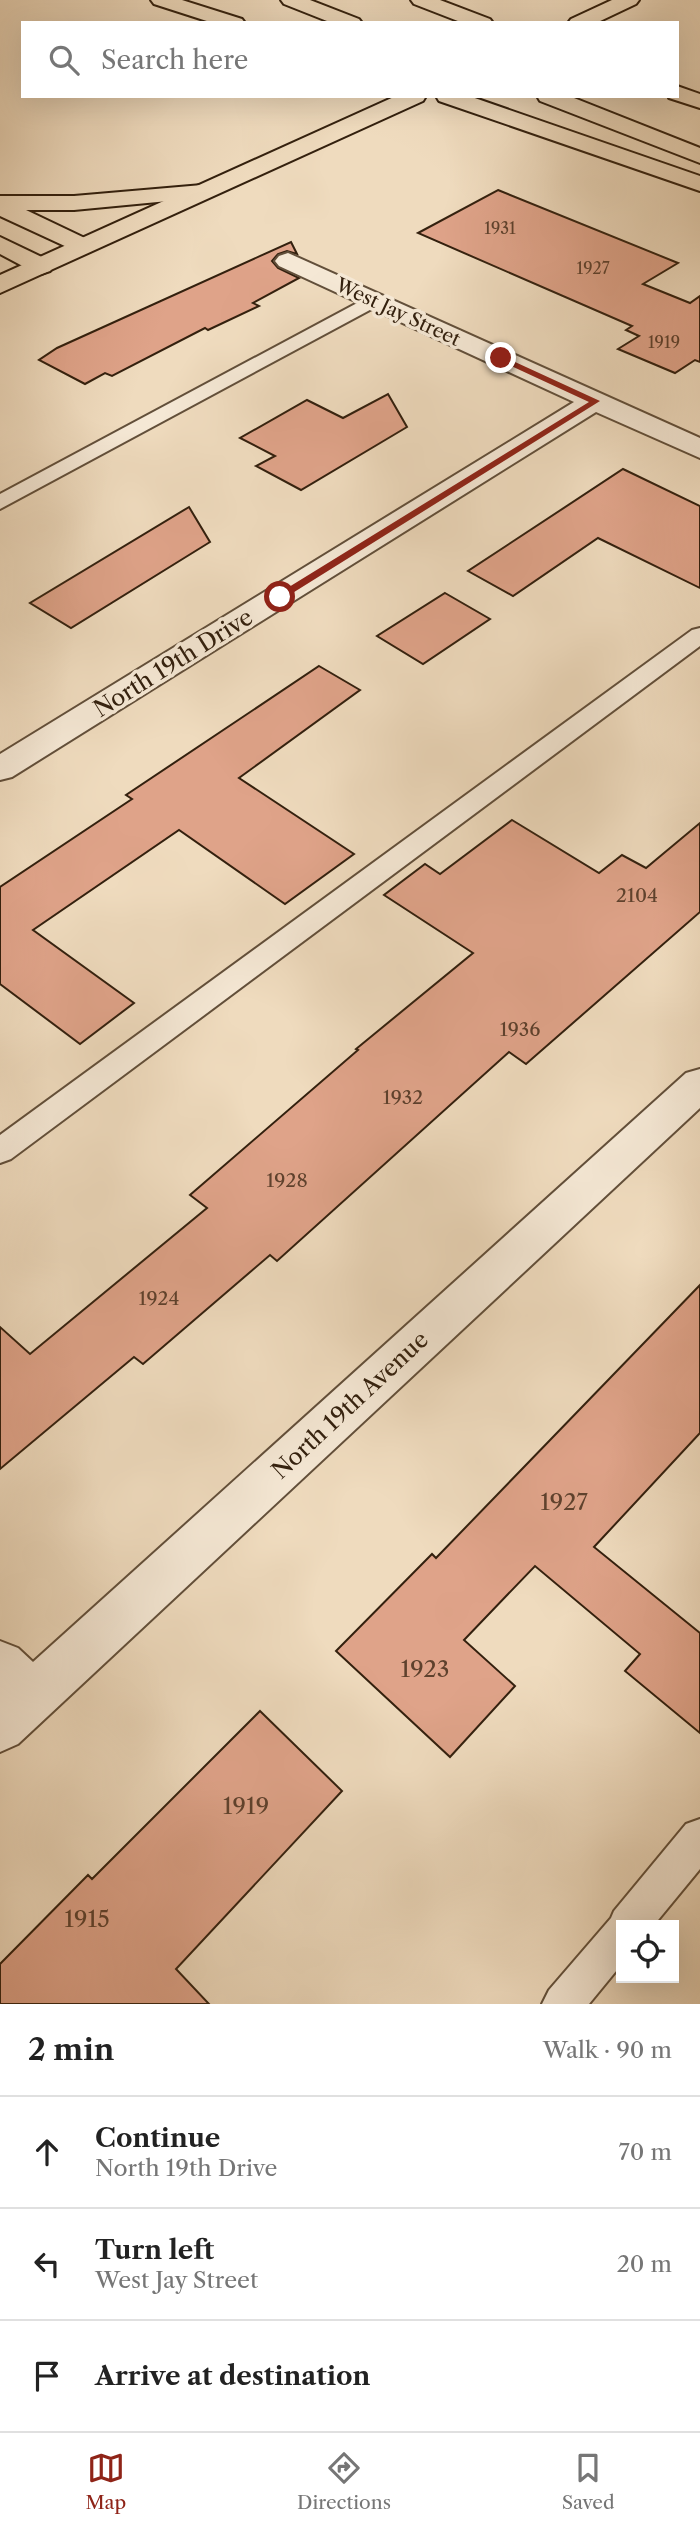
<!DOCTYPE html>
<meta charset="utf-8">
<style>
:root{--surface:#fff;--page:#f2f2f2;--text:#222;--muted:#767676;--line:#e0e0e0;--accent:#8f2418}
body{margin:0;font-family:"Libre Caslon Text",serif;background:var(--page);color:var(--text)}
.controls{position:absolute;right:21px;bottom:21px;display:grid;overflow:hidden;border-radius:0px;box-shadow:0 7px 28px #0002}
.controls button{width:63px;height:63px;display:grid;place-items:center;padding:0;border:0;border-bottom:2px solid var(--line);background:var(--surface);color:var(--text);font:35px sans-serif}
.stop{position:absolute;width:21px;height:21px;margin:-16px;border:5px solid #8f2418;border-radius:50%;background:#fff}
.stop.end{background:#8f2418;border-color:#fff;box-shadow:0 2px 7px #0008}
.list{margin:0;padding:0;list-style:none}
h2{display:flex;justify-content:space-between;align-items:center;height:91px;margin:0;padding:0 28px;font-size:30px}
h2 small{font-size:23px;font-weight:400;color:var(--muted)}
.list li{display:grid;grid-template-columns:46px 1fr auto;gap:21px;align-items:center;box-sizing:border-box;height:112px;padding:0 28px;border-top:2px solid var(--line)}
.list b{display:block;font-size:26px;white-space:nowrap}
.list p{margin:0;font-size:23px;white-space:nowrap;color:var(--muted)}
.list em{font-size:23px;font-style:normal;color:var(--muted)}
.icon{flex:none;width:38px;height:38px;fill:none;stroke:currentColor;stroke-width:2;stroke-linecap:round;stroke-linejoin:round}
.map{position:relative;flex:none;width:700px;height:2004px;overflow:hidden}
.search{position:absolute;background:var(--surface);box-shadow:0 7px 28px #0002;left:21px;right:21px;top:21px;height:77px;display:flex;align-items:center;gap:18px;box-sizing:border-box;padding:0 24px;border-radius:0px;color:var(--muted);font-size:26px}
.sheet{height:427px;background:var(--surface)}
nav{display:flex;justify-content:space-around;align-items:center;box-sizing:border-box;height:98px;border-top:2px solid var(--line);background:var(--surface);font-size:19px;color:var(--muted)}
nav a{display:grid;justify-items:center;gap:4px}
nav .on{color:var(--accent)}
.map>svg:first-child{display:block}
.building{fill:#dfa389;stroke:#33200e;stroke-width:2}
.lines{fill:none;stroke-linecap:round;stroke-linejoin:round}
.lane-casing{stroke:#624f3a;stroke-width:4}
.street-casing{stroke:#624f3a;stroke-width:4}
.primary-casing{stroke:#33200e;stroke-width:4}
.highway-casing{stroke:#33200e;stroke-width:4}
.lane{fill:#f5e8d5;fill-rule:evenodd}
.street{fill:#f5e8d5;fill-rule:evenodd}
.primary{fill:#efdbbe;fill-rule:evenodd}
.highway{fill:#efdbbe;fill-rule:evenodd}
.route{fill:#8f2418}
.labels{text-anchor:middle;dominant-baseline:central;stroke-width:7;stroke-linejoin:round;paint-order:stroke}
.far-number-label{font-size:16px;fill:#5e412d}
.far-street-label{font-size:19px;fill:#33200e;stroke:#f5e8d5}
.number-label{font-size:19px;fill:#5e412d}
.street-label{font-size:23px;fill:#33200e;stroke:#f5e8d5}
.near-number-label{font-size:23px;fill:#5e412d}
</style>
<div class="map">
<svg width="700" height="2004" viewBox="0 0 700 2004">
<rect width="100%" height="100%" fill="#efdbbe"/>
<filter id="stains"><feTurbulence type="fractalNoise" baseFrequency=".00286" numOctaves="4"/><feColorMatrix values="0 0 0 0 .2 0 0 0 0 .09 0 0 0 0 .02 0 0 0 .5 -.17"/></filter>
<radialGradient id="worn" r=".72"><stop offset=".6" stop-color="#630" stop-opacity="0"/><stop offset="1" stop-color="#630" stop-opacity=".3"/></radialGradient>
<path class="building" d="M 498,190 L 678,263 L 643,284 L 690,303 L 700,296 L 700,362 L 695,360 L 675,373 L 618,349 L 639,336 L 626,330 L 632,326 L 418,233 Z
M 291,242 L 297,254 L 287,251 L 278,254 L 272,261 L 278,268 L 299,278 L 253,303 L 259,306 L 208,330 L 205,328 L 112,376 L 105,373 L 85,384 L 39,360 L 57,348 Z
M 388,394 L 407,427 L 301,490 L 256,466 L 275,456 L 240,438 L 307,400 L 343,418 Z
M 623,469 L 700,506 L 700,588 L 598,538 L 513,596 L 468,571 Z
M 189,507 L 210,542 L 71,628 L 30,603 Z
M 445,593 L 490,619 L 423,664 L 377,636 Z
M 319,666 L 360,690 L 239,778 L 354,854 L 285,904 L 179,830 L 33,930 L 134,1003 L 80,1044 L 0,984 L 0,887 L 132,799 L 126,795 Z
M 512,820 L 599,873 L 622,855 L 646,868 L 700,823 L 700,912 L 526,1064 L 509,1052 L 277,1261 L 270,1255 L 143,1364 L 134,1357 L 0,1469 L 0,1327 L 30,1354 L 207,1208 L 190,1195 L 358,1050 L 356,1049 L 473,953 L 384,895 L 425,864 L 440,874 Z
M 700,1285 L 700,1433 L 594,1547 L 700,1633 L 700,1733 L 625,1671 L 640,1654 L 535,1566 L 464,1640 L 515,1686 L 450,1757 L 336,1651 L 432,1554 L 436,1558 Z
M 260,1711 L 342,1791 L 176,1969 L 209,2004 L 0,2004 L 0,1964 L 88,1875 L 92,1879 Z"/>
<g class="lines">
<g class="lane-casing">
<path id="lane" d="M 374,294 L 383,300 L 381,304 L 0,509 L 0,494 Z
M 700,628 L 700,646 L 11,1159 L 0,1163 L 0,1135 L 692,630 Z
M 700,1819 L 700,1869 L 654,1925 L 621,1925 L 621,1965 L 589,2004 L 542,2004 L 549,1990 L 611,1918 L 614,1911 L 686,1824 Z"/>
</g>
<g class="street-casing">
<path id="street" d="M 288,253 L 700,438 L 700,458 L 596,412 L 12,777 L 0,780 L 0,754 L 574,402 L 279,266 L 275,261 L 279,256 Z
M 700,1069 L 700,1108 L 18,1744 L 0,1752 L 0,1641 L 18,1648 L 33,1662 L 686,1073 Z"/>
</g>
<g class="primary-casing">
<path id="primary" d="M 612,0 L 639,0 L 636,4 L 596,23 L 568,23 L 571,19 Z
M 396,96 L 426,96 L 423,101 L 0,293 L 0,275 Z"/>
</g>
<g class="highway-casing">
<path id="highway" d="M 151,0 L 182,0 L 242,19 L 245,23 L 213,23 L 154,4 Z
M 281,0 L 310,0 L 359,19 L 362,23 L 332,23 L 284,4 Z
M 411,0 L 440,0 L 490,19 L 493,23 L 463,23 L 414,4 Z
M 677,86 L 700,94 L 700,108 L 669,98 L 677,96 Z
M 436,96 L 469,96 L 700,176 L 700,191 L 439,101 Z
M 537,96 L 569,96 L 700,148 L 700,163 L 540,101 Z
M 202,185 L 210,187 L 214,192 L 210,197 L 74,210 L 26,210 L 91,241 L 95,246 L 91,251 L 82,254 L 0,216 L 0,196 L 74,196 Z
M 0,237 L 50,261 L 54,266 L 50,271 L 41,274 L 32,271 L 0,254 Z"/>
</g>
<use href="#lane" class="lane"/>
<use href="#street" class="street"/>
<use href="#primary" class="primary"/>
<use href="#highway" class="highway"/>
</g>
<path class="route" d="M 498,357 L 504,357 L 600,401 L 283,599 L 276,599 L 276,595 L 589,402 L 498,360 Z"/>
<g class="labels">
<g class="far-number-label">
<text x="500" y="228">1931</text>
<text x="593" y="268">1927</text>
<text x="664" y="342">1919</text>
</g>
<g class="far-street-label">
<text transform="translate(398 312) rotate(25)">West Jay Street</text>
</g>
<g class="number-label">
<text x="637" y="895">2104</text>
<text x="520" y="1029">1936</text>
<text x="403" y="1097">1932</text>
<text x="287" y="1180">1928</text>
<text x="159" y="1298">1924</text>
</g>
<g class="street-label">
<text transform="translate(173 663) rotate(-32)">North 19th Drive</text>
<text transform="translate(350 1405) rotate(-43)">North 19th Avenue</text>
</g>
<g class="near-number-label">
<text x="564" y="1502">1927</text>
<text x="425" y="1669">1923</text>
<text x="246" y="1806">1919</text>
<text x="87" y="1919">1915</text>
</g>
</g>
<rect width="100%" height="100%" filter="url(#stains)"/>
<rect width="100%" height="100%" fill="url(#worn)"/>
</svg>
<div class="controls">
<button><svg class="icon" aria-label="locate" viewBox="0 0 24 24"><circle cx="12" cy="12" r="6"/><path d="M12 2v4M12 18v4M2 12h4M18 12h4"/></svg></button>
</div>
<div class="stop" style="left:280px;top:597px"></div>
<div class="stop end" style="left:501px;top:358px"></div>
<div class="search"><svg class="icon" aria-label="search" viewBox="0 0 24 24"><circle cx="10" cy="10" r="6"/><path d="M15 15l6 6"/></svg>Search here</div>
</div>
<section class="sheet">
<h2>2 min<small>Walk · 90 m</small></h2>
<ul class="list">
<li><svg class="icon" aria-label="ahead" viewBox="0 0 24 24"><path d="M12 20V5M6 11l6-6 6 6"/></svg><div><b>Continue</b><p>North 19th Drive</p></div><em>70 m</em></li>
<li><svg class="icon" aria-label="left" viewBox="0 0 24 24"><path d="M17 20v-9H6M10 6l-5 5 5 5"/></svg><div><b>Turn left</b><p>West Jay Street</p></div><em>20 m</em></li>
<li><svg class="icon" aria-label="arrive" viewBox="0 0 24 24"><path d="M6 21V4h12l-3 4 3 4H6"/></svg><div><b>Arrive at destination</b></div></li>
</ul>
</section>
<nav>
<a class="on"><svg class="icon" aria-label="map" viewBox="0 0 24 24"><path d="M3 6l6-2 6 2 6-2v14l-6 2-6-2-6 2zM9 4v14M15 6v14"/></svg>Map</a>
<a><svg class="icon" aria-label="directions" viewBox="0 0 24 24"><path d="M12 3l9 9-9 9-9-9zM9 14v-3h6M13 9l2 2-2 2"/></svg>Directions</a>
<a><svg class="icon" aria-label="saved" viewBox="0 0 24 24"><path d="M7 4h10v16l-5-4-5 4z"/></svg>Saved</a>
</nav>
